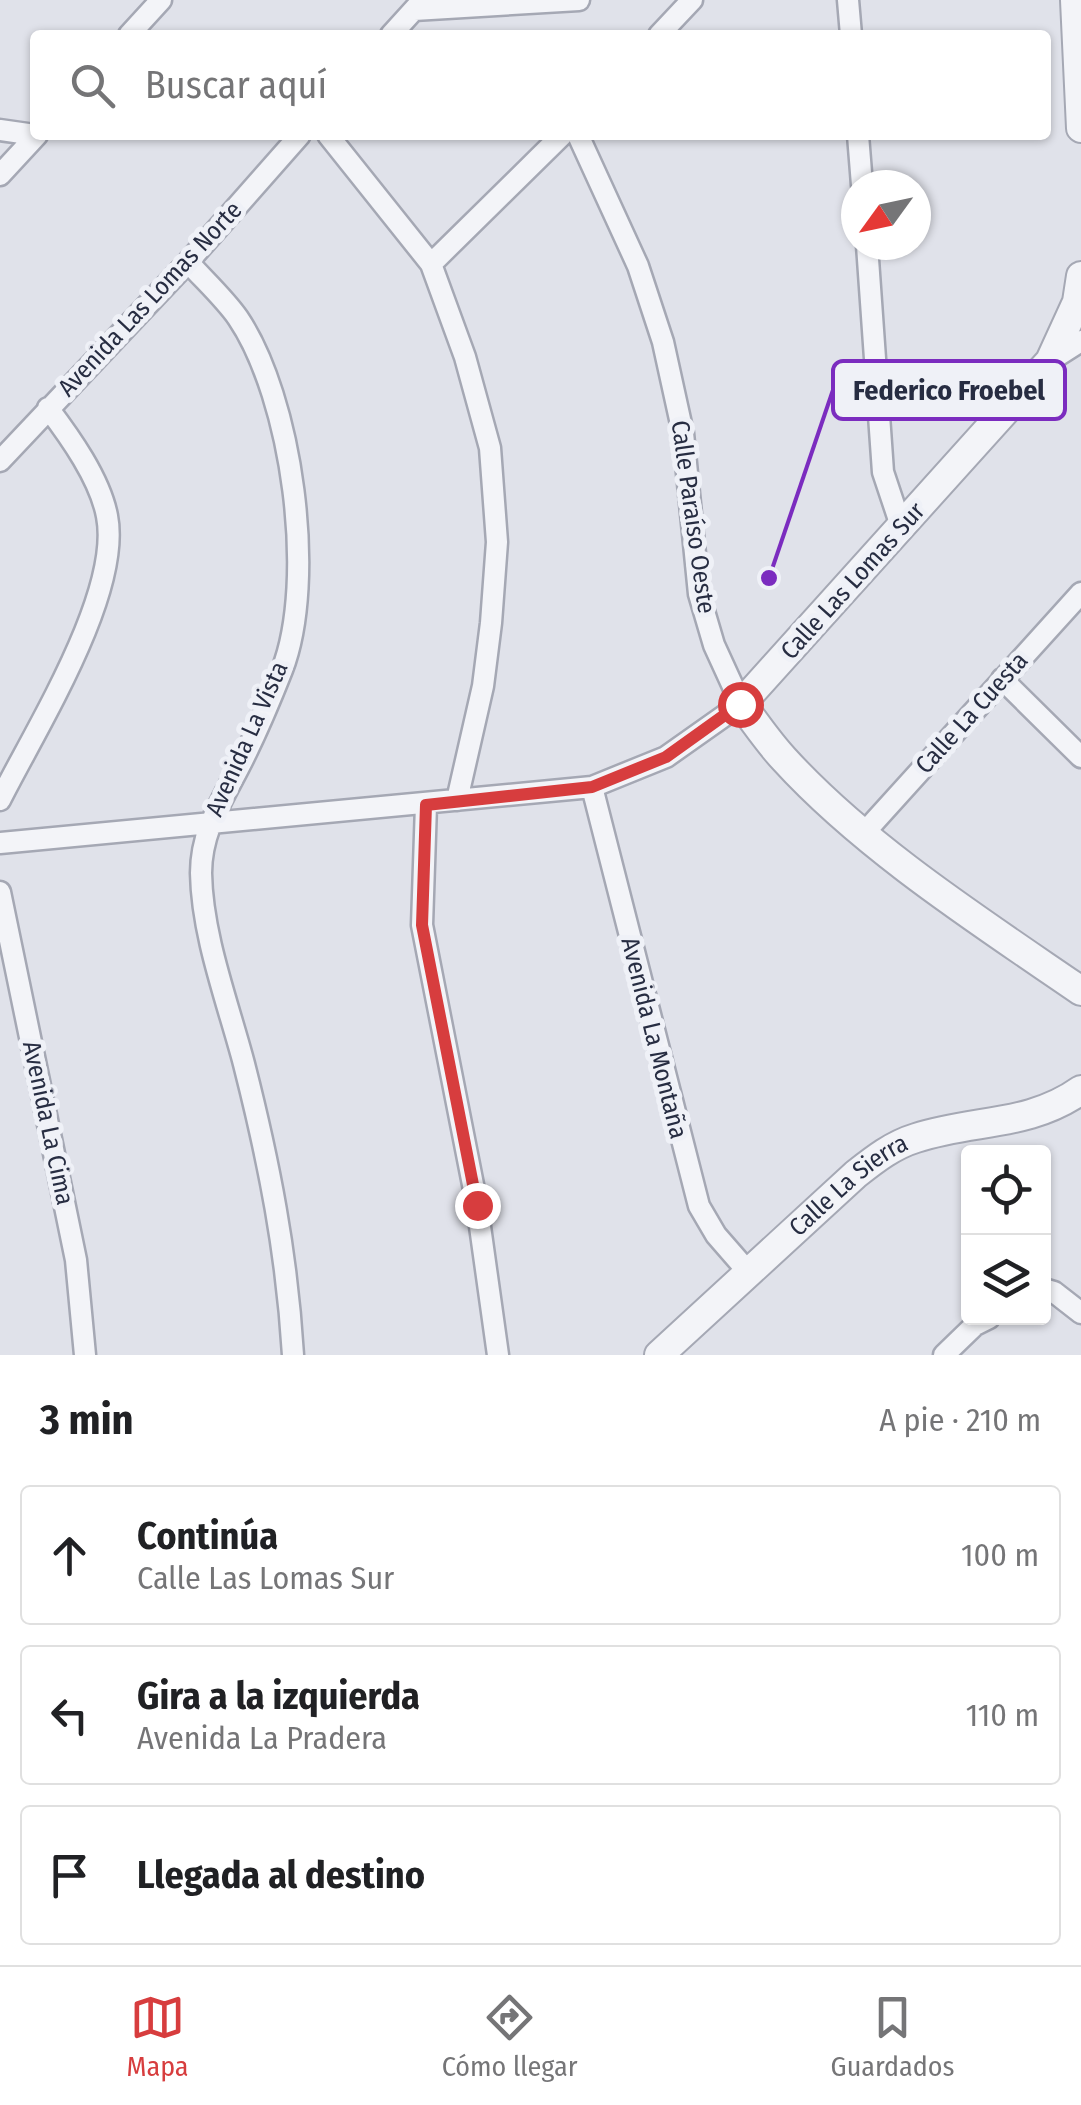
<!DOCTYPE html>
<html lang="es">
<meta charset="utf-8">
<style>
:root{--surface:#fff;--page:#f6f6f6;--text:#202124;--muted:#757577;--line:#e0e0e0;--accent:#d73d3e}
body{margin:0;font-family:"Fira Sans Condensed",sans-serif;background:var(--page);color:var(--text)}
.controls{position:absolute;right:30px;bottom:30px;display:grid;overflow:hidden;border-radius:10px;box-shadow:0 2px 8px #0004}
.controls button{width:90px;height:90px;display:grid;place-items:center;padding:0;border:0;border-bottom:2px solid var(--line);background:var(--surface);color:var(--text);font:50px sans-serif}
.compass{position:absolute;left:841px;top:170px;width:90px;height:90px;border-radius:50%;background:var(--surface);box-shadow:0 2px 8px #0004;rotate:237deg}
.stop{position:absolute;width:30px;height:30px;margin:-22px;border:8px solid #d73d3e;border-radius:50%;background:#fff}
.stop.end{background:#d73d3e;border-color:#fff;box-shadow:0 2px 10px #0008}
.list{margin:0;padding:0;list-style:none}
h2{display:flex;justify-content:space-between;align-items:center;height:130px;margin:0;padding:0 40px;font-size:42px}
h2 small{font-size:32px;font-weight:400;color:var(--muted)}
.list li{display:grid;grid-template-columns:65px 1fr auto;gap:30px;align-items:center;box-sizing:border-box;height:140px;margin:0 20px 20px;padding:0 20px;border:2px solid var(--line);border-radius:10px}
.list b{display:block;font-size:38px;white-space:nowrap}
.list p{margin:0;font-size:32px;white-space:nowrap;color:var(--muted)}
.list em{font-size:32px;font-style:normal;color:var(--muted)}
.icon{flex:none;width:55px;height:55px;fill:none;stroke:currentColor;stroke-width:2;stroke-linecap:round;stroke-linejoin:round}
.map{position:relative;flex:none;width:1081px;height:1355px;overflow:hidden}
.search{position:absolute;background:var(--surface);box-shadow:0 2px 8px #0004;left:30px;right:30px;top:30px;height:110px;display:flex;align-items:center;gap:25px;box-sizing:border-box;padding:0 35px;border-radius:10px;color:var(--muted);font-size:38px}
.sheet{height:610px;background:var(--surface)}
nav{display:flex;justify-content:space-around;align-items:center;box-sizing:border-box;height:140px;border-top:2px solid var(--line);background:var(--surface);font-size:28px;color:var(--muted)}
nav a{display:grid;justify-items:center;gap:5px}
nav .on{color:var(--accent)}
.map>svg:first-child{display:block}
.lines{fill:none;stroke-linecap:round;stroke-linejoin:round}
.minor-casing{stroke:#a5a8b4;stroke-width:25}
.tertiary-casing{stroke:#a5a8b4;stroke-width:32}
.minor{stroke:#f3f4f8;stroke-width:20}
.tertiary{stroke:#f3f4f8;stroke-width:28}
.route{stroke:#d73d3e;stroke-width:12}
.labels{text-anchor:middle;dominant-baseline:central;stroke-width:10;stroke-linejoin:round;paint-order:stroke}
.street-label{font-size:25px;fill:#272d42;stroke:#eff1f7}
.leader{fill:none;stroke:#7b2cbf;stroke-width:4}
.callout-dot{fill:#7b2cbf;stroke:#eff1f7;stroke-width:4}
.callout{fill:#eff1f7;stroke:#7b2cbf;stroke-width:4}
.callout-label{font-size:28px;text-anchor:middle;font-weight:bold;fill:#272d42}
</style>
<div class="map">
<svg width="1081" height="1355" viewBox="0 0 1081 1355">
<rect width="100%" height="100%" fill="#e0e2ea"/>
<g class="lines">
<g class="minor-casing">
<path id="minor" d="M 848,0 L 851,35
M 414,10 L 579,0
M 129,35 L 161,0
M 391,35 L 420,3
M 659,35 L 692,0
M 0,130 L 35,135
M 328,135 L 431,264 L 465,357 L 490,448 L 497,542 L 491,623 L 483,686 L 457,800
M 858,135 L 862,185
M 0,175 L 37,135
M 867,245 L 883,472 L 902,529
M 188,262 C 204,280 224,298 238,318 C 292,398 317,580 282,670 C 269,703 255,736 239,767 C 221,802 201,832 201,873 C 202,936 228,1003 244,1064 C 269,1162 287,1254 293,1355
M 431,264 L 562,135
M 1051,360 L 1081,341
M 0,461 L 188,262 L 300,135
M 1002,679 L 1081,757
M 592,787 L 699,1206 L 716,1235 L 750,1274
M 0,800 C 35,730 122,593 107,516 C 100,479 70,437 48,408
M 426,805 L 422,925 L 477,1205 L 498,1355
M 864,833 L 1081,593
M 0,843 L 592,787 L 666,757 L 741,704 L 714,645 L 699,594 L 683,433 L 663,342 L 638,266 L 578,135
M 0,892 L 76,1260 L 85,1355
M 1044,1289 L 1054,1292 L 1081,1313
M 944,1355 L 975,1325 L 989,1318"/>
</g>
<g class="tertiary-casing">
<g id="tertiary">
<path d="M 1075,0 L 1081,128"/>
<path d="M 1081,276 L 1077,302 L 1050,361 L 741,704 C 755,722 768,742 784,759 C 865,848 982,923 1081,991"/>
<path id="s1" d="M 659,1355 L 856,1174 C 875,1159 893,1145 916,1138 C 974,1119 1029,1127 1081,1090"/>
</g>
</g>
<use href="#minor" class="minor"/>
<use href="#tertiary" class="tertiary"/>
</g>
<g class="lines">
<path class="route" d="M 477,1205 L 422,925 L 426,805 L 592,787 L 666,757 L 740,704"/>
</g>
<g class="labels">
<g class="street-label">
<text transform="translate(150 299) rotate(-47)">Avenida Las Lomas Norte</text>
<text transform="translate(693 517) rotate(82)">Calle Paraíso Oeste</text>
<text transform="translate(853 581) rotate(-48)">Calle Las Lomas Sur</text>
<text transform="translate(972 713) rotate(-48)">Calle La Cuesta</text>
<text transform="translate(247 739) rotate(-66)">Avenida La Vista</text>
<text transform="translate(654 1038) rotate(76)">Avenida La Montaña</text>
<text transform="translate(48 1123) rotate(78)">Avenida La Cima</text>
<text stroke="none"><textPath href="#s1" startOffset="255">Calle La Sierra</textPath></text>
</g>
</g>
<path class="leader" d="M769 578L833 390"/>
<circle class="callout-dot" cx="769" cy="578" r="10"/>
<rect class="callout" x="833" y="361" width="232" height="58" rx="10"/>
<g class="callout-label">
<text x="949" y="400">Federico Froebel</text>
</g>
</svg>
<div class="controls">
<button><svg class="icon" aria-label="locate" viewBox="0 0 24 24"><circle cx="12" cy="12" r="6"/><path d="M12 2v4M12 18v4M2 12h4M18 12h4"/></svg></button>
<button><svg class="icon" aria-label="layers" viewBox="0 0 24 24"><path d="M12 4l9 5-9 5-9-5zM3 14l9 5 9-5"/></svg></button>
</div>
<svg class="compass" viewBox="-18 -18 36 36"><path d="M0-13l5 13h-10z" fill="#e53935"/><path d="M0 13l5-13h-10z" fill="#757577"/></svg>
<div class="stop" style="left:740px;top:704px"></div>
<div class="stop end" style="left:477px;top:1205px"></div>
<div class="search"><svg class="icon" aria-label="search" viewBox="0 0 24 24"><circle cx="10" cy="10" r="6"/><path d="M15 15l6 6"/></svg>Buscar aquí</div>
</div>
<section class="sheet">
<h2>3 min<small>A pie · 210 m</small></h2>
<ul class="list">
<li><svg class="icon" aria-label="ahead" viewBox="0 0 24 24"><path d="M12 20V5M6 11l6-6 6 6"/></svg><div><b>Continúa</b><p>Calle Las Lomas Sur</p></div><em>100 m</em></li>
<li><svg class="icon" aria-label="left" viewBox="0 0 24 24"><path d="M17 20v-9H6M10 6l-5 5 5 5"/></svg><div><b>Gira a la izquierda</b><p>Avenida La Pradera</p></div><em>110 m</em></li>
<li><svg class="icon" aria-label="arrive" viewBox="0 0 24 24"><path d="M6 21V4h12l-3 4 3 4H6"/></svg><div><b>Llegada al destino</b></div></li>
</ul>
</section>
<nav>
<a class="on"><svg class="icon" aria-label="map" viewBox="0 0 24 24"><path d="M3 6l6-2 6 2 6-2v14l-6 2-6-2-6 2zM9 4v14M15 6v14"/></svg>Mapa</a>
<a><svg class="icon" aria-label="directions" viewBox="0 0 24 24"><path d="M12 3l9 9-9 9-9-9zM9 14v-3h6M13 9l2 2-2 2"/></svg>Cómo llegar</a>
<a><svg class="icon" aria-label="saved" viewBox="0 0 24 24"><path d="M7 4h10v16l-5-4-5 4z"/></svg>Guardados</a>
</nav>
